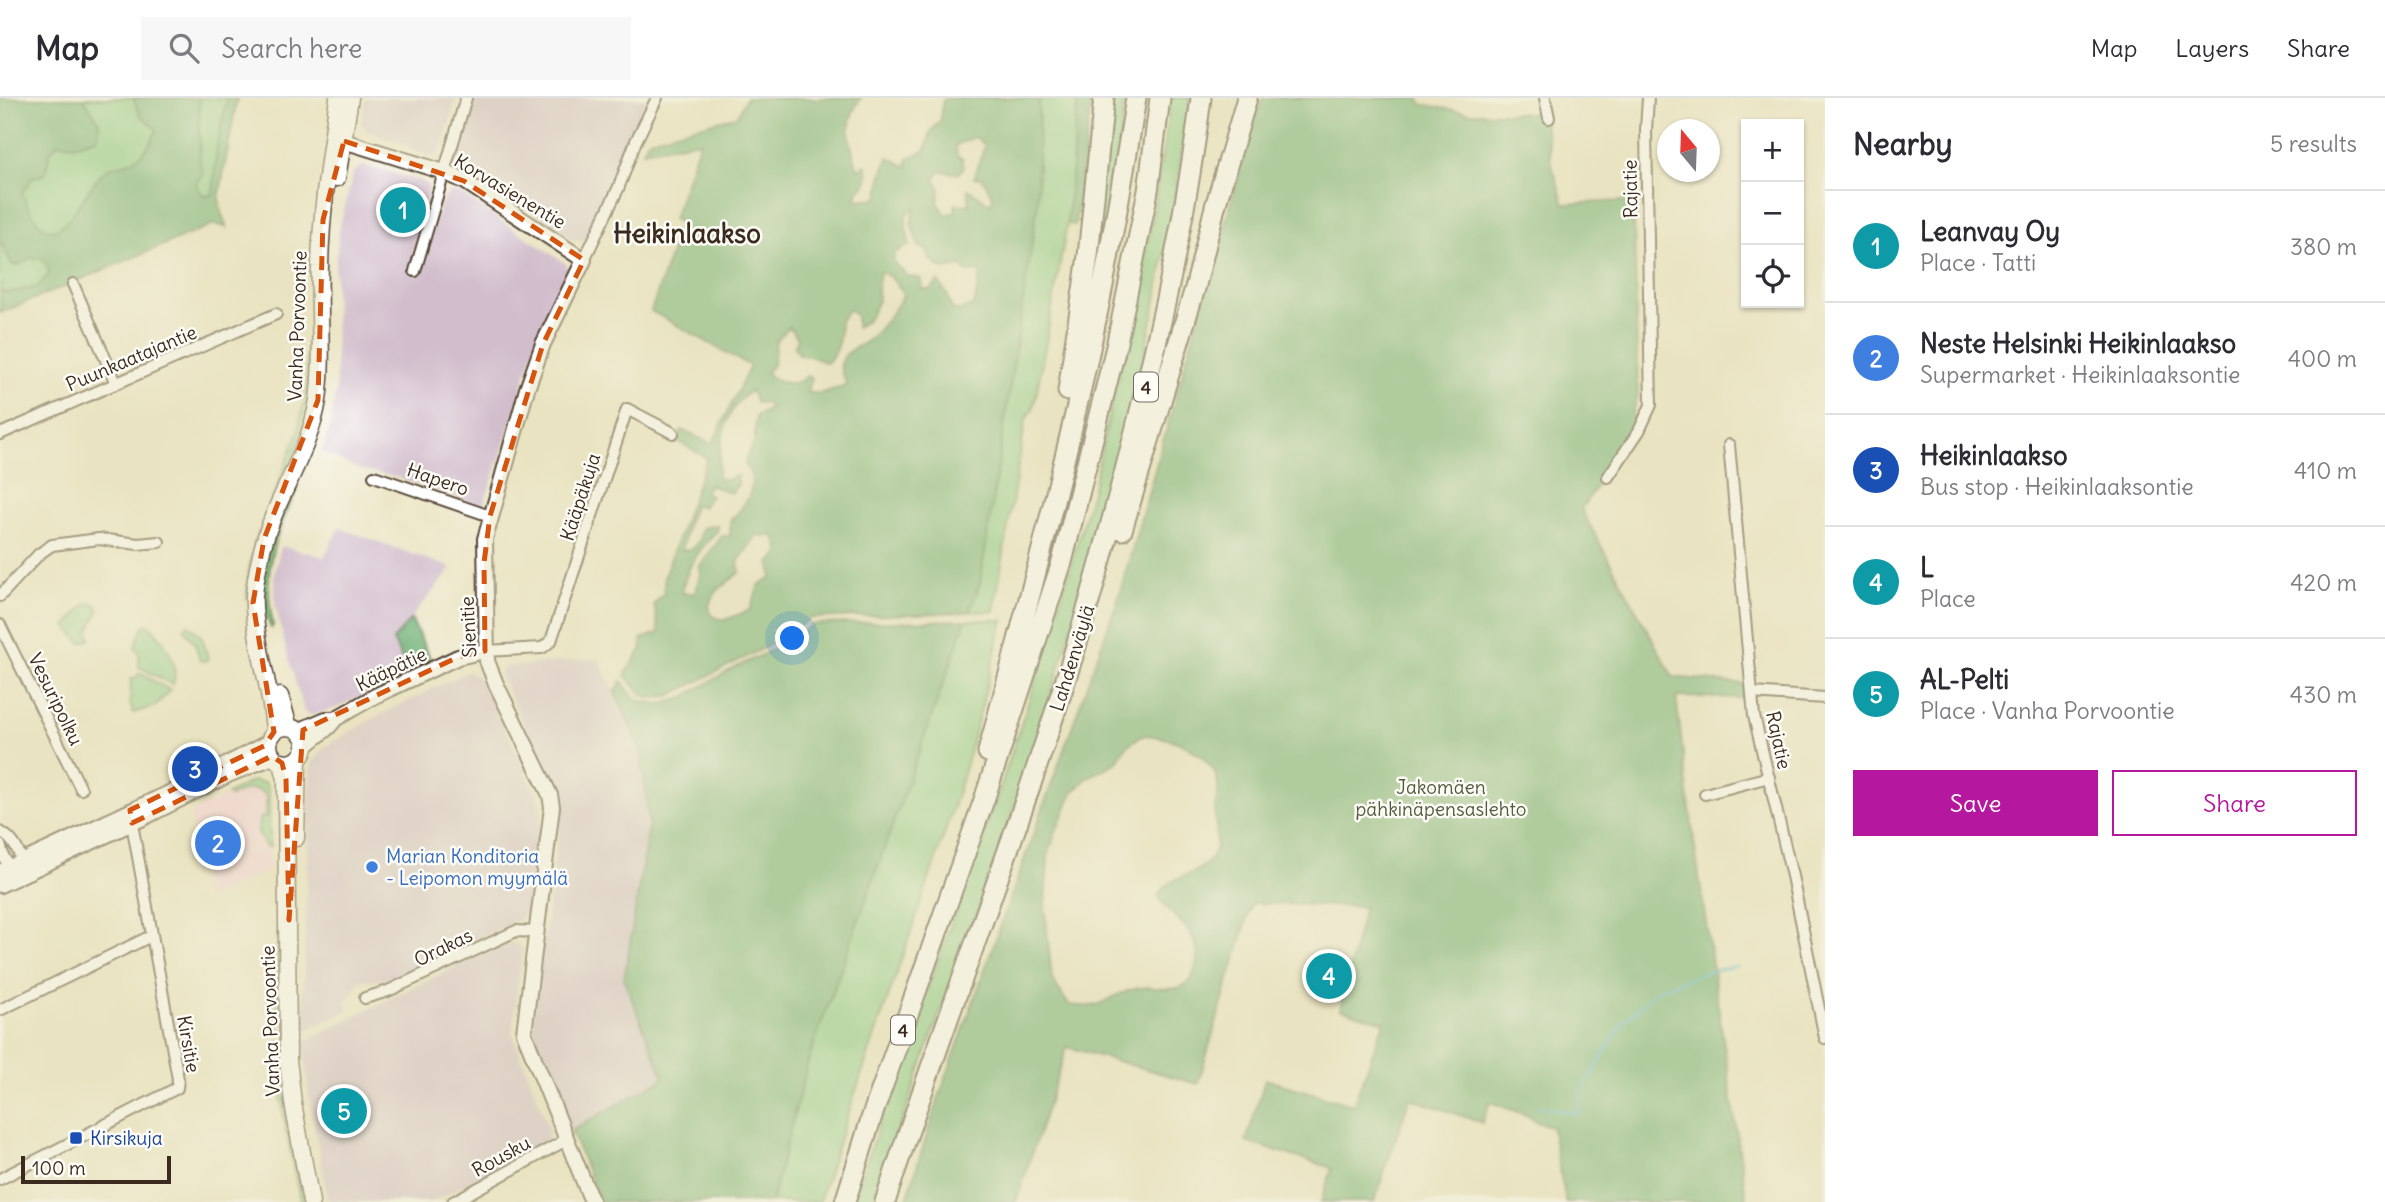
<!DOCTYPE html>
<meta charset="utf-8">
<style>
:root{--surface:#fff;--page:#f7f7f7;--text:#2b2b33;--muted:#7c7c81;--line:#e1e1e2;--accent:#b5179e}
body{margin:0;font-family:Delius,sans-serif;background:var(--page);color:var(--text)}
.controls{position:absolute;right:21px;top:21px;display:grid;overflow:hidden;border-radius:0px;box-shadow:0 2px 5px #0004}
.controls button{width:63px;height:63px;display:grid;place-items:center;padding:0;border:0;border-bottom:2px solid var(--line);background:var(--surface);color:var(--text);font:35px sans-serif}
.compass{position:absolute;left:1657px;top:21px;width:63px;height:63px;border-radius:50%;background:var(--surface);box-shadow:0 2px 5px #0004;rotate:341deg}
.scale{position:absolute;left:21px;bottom:18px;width:150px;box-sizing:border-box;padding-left:7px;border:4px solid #3b2a1e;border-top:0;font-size:19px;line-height:24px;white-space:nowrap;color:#3b2a1e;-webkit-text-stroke:5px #fdfcf7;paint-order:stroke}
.you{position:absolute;left:793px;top:541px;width:24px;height:24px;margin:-18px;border:5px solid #fff;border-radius:50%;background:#1a73e8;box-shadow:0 0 0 10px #1a73e833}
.badge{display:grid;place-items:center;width:46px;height:46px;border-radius:50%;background:var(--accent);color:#fff;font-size:23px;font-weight:700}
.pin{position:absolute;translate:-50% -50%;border:4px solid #fff;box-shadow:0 2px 7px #0006}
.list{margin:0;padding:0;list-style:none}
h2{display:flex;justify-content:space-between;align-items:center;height:91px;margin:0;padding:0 28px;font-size:30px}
h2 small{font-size:23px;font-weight:400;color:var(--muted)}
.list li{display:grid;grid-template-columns:46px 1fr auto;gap:21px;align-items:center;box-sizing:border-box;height:112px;padding:0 28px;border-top:2px solid var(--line)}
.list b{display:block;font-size:26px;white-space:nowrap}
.list p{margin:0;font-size:23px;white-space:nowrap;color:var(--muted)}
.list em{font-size:23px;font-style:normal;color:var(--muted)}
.actions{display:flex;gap:14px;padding:21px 28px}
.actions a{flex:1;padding:16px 0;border:2px solid var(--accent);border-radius:0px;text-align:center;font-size:24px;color:var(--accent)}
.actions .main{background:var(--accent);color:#fff}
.icon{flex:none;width:38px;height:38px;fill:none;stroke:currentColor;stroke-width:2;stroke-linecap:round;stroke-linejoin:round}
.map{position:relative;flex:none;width:1825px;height:1104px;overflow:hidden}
header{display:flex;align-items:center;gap:42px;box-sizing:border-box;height:98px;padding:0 35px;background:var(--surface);border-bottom:2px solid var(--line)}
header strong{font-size:33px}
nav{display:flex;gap:38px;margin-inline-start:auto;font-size:24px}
.search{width:490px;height:63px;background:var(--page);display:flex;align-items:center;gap:18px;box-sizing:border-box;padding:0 24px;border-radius:0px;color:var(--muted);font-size:26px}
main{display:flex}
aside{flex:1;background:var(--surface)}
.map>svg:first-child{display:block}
.built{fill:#f5cfdb}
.industrial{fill:#d1bdcc}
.green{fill:#85cb85;stroke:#607a52;stroke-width:2}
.forest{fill:#6caf72;stroke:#546c48;stroke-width:2;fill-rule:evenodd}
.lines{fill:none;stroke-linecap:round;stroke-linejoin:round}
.stream{stroke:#51b6d0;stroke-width:2.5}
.street-casing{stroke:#554636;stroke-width:14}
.secondary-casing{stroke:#554636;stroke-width:18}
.primary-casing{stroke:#554636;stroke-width:19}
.highway-casing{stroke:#554636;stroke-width:23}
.street{stroke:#fff;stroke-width:10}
.secondary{stroke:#fff;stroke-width:14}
.primary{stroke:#fff;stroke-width:16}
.highway{stroke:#fff;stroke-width:19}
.marked{fill:none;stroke:#d7540e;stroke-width:5;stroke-dasharray:14 9;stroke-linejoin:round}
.shop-dot{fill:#3f7fe0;stroke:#fdfcf7;stroke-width:2.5}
.transit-dot{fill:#1a4fb4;stroke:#fdfcf7;stroke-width:2.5}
.labels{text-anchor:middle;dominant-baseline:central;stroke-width:5;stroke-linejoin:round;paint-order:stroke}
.shield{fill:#fdfcf7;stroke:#75695f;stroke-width:2}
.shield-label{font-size:18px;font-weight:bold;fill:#3b2a1e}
.street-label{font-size:19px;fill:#3b2a1e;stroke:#fdfcf7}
.park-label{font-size:19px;fill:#515a3d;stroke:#fdfcf7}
.shop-label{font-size:19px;fill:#366cbe;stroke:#fdfcf7;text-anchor:start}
.transit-label{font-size:19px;fill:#164399;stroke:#fdfcf7;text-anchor:start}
.district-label{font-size:26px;font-weight:bold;fill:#3b2a1e;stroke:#fdfcf7}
</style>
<header>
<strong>Map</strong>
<div class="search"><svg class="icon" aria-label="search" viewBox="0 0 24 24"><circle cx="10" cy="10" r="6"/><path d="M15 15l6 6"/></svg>Search here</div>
<nav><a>Map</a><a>Layers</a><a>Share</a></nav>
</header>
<main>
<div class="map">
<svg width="1825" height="1104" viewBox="0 0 1825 1104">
<rect width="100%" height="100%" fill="#fdfcf7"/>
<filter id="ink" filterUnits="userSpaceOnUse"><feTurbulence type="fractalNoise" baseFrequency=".0143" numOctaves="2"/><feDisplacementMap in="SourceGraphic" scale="14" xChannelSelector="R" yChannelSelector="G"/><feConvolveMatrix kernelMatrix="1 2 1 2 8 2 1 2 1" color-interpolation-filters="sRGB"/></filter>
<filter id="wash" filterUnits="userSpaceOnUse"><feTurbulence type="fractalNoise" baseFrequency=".00686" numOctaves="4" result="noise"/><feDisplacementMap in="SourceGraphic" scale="28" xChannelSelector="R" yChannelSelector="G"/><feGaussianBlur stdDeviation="1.57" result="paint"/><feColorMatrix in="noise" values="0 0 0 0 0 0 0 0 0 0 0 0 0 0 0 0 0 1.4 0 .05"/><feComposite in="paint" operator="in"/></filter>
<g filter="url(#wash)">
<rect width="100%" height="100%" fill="#eae3c1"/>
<path class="built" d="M 258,686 L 268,695 L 270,772 L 206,803 L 190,715 L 248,687 Z"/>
<path class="industrial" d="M 366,0 L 456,0 L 442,51 L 434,58 L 429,58 L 366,32 L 361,24 Z
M 472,0 L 648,0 L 630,37 L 610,92 L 584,143 L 571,141 L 456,64 L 456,58 Z
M 364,67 L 422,83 L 429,89 L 411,165 L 419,178 L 442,103 L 450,94 L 458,94 L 565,165 L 569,170 L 569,176 L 536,245 L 498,366 L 483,408 L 393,378 L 360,372 L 322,354 L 330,327 L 336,292 L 335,168 L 340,127 L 354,73 Z
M 339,430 L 452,470 L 393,542 L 408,575 L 336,610 L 313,617 L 307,616 L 304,613 L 285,548 L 275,506 L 274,478 L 281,448 L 324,459 Z
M 598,560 L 641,653 L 649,726 L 624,882 L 664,980 L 571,1033 L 535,943 L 533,931 L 533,919 L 561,718 L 560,703 L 500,577 L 500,573 L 505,569 Z
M 469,573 L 480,581 L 537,696 L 542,714 L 528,812 L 515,825 L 397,882 L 360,883 L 346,904 L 349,912 L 302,934 L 310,671 L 313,662 L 326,648 L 379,617 Z
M 506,844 L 519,846 L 523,851 L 512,934 L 549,1030 L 548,1041 L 545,1045 L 432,1104 L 328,1104 L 309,999 L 303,943 Z"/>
<path class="green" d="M 0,0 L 237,0 L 219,100 L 221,114 L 227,129 L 214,126 L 0,215 Z
M 1039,0 L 1077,0 L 1069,115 L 1036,299 L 1033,311 L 1026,320 L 994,513 L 969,514 L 980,485 L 1037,110 Z
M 1109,0 L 1126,0 L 1107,119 L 1081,252 Z
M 1171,0 L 1190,0 C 1170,142 1142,286 1103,424 C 1072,530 1040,636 1004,739 C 960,861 915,982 874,1104 L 852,1104 L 898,972 L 999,693 L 1049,542 L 1092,394 L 1152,122 Z
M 307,244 L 313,244 L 313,274 L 310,310 L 247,502 L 248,475 L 254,447 L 298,334 L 306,293 Z
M 295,387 L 298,388 C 274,443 261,466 273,528 L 271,530 C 249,484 276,429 295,387 Z
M 89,505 L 97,507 L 99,513 L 88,534 L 91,541 L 81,545 L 66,528 C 75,520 78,510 89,505 Z
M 966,522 L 1003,522 C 988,583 973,646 954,706 C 911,840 861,971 819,1104 L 771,1104 L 809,960 Z
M 148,526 C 164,541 180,565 173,587 L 139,569 L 139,555 L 135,549 L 143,528 Z
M 188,526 L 202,539 L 208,560 L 206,563 L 200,562 L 195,546 L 184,531 Z
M 139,575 L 170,592 L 156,608 L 133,615 L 130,605 L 131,581 L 136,580 Z
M 252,683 L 265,685 L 269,692 L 270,749 L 265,748 L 258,734 L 259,721 L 266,718 L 266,698 C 256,685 243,693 230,699 L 227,696 Z
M 280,784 L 283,788 L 280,934 L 275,929 Z
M 279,944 L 282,979 L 304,1104 L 300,1104 C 296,1080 269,957 279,944 Z"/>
<path class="forest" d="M 0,0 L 84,0 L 99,24 L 98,40 L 74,47 L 58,45 L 50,54 L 45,77 L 33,79 L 22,95 C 57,183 80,87 109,70 C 115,67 123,67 129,64 C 144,58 150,46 157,32 L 140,17 L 133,0 L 199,0 L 200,65 L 203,75 L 196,86 L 204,98 L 213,97 L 217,45 L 227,0 L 237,0 L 219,100 L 221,114 L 227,129 L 214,126 L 0,215 L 0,193 L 6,195 L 37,189 L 49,176 L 47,167 L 41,160 L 31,160 L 16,168 L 12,166 L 0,143 Z
M 746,0 L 861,0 C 843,24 849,44 858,71 L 866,67 C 870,80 867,86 857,95 L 856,102 L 878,100 L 882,76 L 888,59 L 907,69 L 908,60 L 925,53 L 931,33 L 940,23 L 943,2 L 947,0 L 1039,0 L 1037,110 L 980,485 L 969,514 L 812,520 L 766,549 L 669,598 L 650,600 L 641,596 L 625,577 L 642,550 L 641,541 L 659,535 L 654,506 L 664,495 L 664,479 L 707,360 L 677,343 L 682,332 L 712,346 L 750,268 L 651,213 L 681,125 L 673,121 L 700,43 L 643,53 L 649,41 L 737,18 ZM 975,39 L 985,47 L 974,80 L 981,79 L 993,98 L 991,106 L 968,91 L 969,107 L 955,106 L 956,113 L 946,117 L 938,105 L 940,91 L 935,82 L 940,73 L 958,76 L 964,69 L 962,60 L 957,58 L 956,47 ZM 914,110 L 911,126 L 919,149 L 927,152 L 930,162 L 942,171 L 960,168 L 968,174 L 981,173 L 974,207 L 959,213 L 952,211 L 947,196 L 938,183 L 931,191 L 923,191 L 920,180 L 909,179 L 894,165 L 894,155 L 910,147 L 906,129 L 906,116 ZM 880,174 C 892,178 899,186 903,198 C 893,214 883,229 869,241 C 859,251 846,249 841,266 C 839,274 845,281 847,287 L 822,295 L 807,295 L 812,280 L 807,278 C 794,290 779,285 766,275 L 773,267 L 776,243 L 789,229 L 798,240 L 794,250 L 800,257 L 810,258 L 827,265 C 839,251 840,241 840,223 L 849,211 L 856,218 L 856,230 L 868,222 L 878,203 L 877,190 ZM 751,293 L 756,305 L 765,305 L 771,310 L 756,318 L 754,345 L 746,359 L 745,367 C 761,384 746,409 730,422 L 730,438 L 722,438 L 699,469 L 700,476 L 695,495 L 682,495 C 686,468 699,452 718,432 L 717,427 L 702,430 L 699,442 L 692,451 L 682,452 L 688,423 L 695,406 L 703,409 L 711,398 L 705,393 L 710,387 L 731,395 L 738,387 L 738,377 L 726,382 L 718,380 C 719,349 723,311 751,293 ZM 758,436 L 765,439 L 773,437 L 778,446 L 779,455 L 770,465 L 772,480 L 759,487 L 750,512 L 725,522 L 711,518 L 709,507 L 717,493 L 740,474 L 738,464 Z
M 1078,0 L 1092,0 L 1075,127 L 1067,126 Z
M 1263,0 L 1420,0 L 1421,6 L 1471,15 L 1543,15 L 1552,67 L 1564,106 L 1638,102 L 1634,122 L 1638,296 L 1633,315 L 1634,334 L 1581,411 L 1673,579 L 1744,586 L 1744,600 L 1676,599 L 1695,750 L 1747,1104 L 1566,1104 L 1551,1028 L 1536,1024 L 1526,1017 L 1490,1004 L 1482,1025 L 1410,1000 L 1374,1104 L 1321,1104 L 1332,1070 L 1246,1044 L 1265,981 L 1353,1007 L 1384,924 L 1340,911 L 1364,809 L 1252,805 L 1198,986 L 1067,949 L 1016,1104 L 906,1104 L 935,1010 L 1118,501 L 1255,20 ZM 1145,637 C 1153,638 1163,639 1171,642 C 1186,646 1211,662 1216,678 C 1221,690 1215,702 1215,715 C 1215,734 1222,749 1207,765 C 1193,779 1173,776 1158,797 C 1168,818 1194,828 1197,854 C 1198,863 1195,877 1188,884 C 1179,895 1159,889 1147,889 C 1125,890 1115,900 1096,907 C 1089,910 1078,907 1069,907 L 1052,881 L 1045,809 L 1048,758 L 1056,733 L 1073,695 L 1087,680 L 1117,664 C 1123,650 1131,643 1145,637 Z
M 411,521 L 432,564 L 408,575 L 393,542 Z
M 966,522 L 809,960 L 771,1104 L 600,1104 L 571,1033 L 664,980 L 624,882 L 649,726 L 641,653 L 615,594 L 622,583 L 632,597 L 640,603 L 663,606 L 680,601 L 732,571 L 768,554 L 814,526 Z"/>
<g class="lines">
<path class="stream" d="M 1538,1008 L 1579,1016 L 1582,992 L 1624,923 L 1659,891 L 1707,874 L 1737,868"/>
</g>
</g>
<g filter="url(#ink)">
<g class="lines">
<g class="street-casing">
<path id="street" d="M 1545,0 L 1549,20
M 584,162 L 618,91 L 636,43 L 657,0
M 415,173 L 466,0
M 73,186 L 116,285
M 0,336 L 276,216
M 1729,347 L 1754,618 L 1792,778 L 1825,940
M 374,378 L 490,418
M 1608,379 L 1639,333 L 1651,307 L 1646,32 L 1648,0
M 0,498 L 39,456 L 52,447 L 99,441 L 138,446 L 159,444
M 0,527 L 81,691
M 485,553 L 542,550 L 551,543 L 627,311 L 673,335
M 1752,595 L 1825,600
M 1705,696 L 1769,679
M 0,734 C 13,740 22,756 22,771
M 0,747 L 4,760 L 13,772
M 365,900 L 388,893 L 516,833 L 536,834
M 0,912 L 151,838
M 0,1081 L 177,990 L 178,981 L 131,720
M 453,1104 L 566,1042"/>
</g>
<g class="secondary-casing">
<path id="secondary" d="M 334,40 L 444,74 L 464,83 L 584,162 L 543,246 L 527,291 L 485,441 L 487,563 L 496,586 L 550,697 L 552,709 L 524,935 L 592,1104
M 298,633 L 326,621 L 335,621 L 375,598 L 458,559 L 485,553
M 305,649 C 315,638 328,633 335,621
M 0,774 L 199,681 L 269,644
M 0,787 L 143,720 L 228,677 L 273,659"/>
</g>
<g class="primary-casing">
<path id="primary" d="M 337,80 L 350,0
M 280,598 L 289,629
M269 647a18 18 0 1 1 36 0a18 18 0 1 1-36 0Z
M 274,634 C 272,591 256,551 254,508 C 253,496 257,473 260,461 C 271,405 309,358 318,302 C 324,258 318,213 320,169 C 321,112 330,56 338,0
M 282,665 L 286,681 L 288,962 L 293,1005 L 311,1104
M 296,740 L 298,662"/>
</g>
<g class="highway-casing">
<path id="highway" d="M 1068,293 L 1088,158 L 1104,0
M 1122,432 L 1196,187 L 1215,109 L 1247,0
M 988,654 C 1025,517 1062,380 1092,241 C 1109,161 1123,81 1136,0
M 845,1104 L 871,1021 L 984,702 L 1062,464 L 1116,249 L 1148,93 L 1160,0
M 885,1104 C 943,926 1012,752 1068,574 C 1091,502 1110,430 1129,357 C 1159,239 1186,120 1201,0"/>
</g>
<use href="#street" class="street"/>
<use href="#secondary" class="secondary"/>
<use href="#primary" class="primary"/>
<use href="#highway" class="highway"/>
</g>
</g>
<path d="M0 0H1825V1104H0ZM 344,43 L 464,83 L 584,162 L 543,246 L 490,418 L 484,465 L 485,553 L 458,559 L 303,632 L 289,822 L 286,681 L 282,665 L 272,658 L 132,725 L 130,712 L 264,648 L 274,634 L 253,505 L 264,441 L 318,302 L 323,122 Z" fill="#eae3c1" fill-opacity=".55" fill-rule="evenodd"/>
<path class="marked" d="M 344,43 L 464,83 L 584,162 L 543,246 L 490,418 L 484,465 L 485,553 L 458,559 L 303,632 L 289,822 L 286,681 L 282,665 L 272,658 L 132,725 L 130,712 L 264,648 L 274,634 L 253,505 L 264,441 L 318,302 L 323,122 Z"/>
<circle class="shop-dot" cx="372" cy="769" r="7"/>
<rect class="transit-dot" x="69" y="1033" width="14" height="14" rx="3.5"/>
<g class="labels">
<g class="shield">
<rect x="1134" y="274.5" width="24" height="29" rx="5"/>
<rect x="891" y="917.5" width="24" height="29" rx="5"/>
</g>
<g class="shield-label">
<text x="1146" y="289">4</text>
<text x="903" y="932">4</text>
</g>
<g class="street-label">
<text transform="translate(1630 91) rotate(-91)">Rajatie</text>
<text transform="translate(510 93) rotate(31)">Korvasienentie</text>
<text transform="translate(297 228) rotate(-88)">Vanha Porvoontie</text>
<text transform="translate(131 260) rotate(-23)">Puunkaatajantie</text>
<text transform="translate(438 381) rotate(19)">Hapero</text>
<text transform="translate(580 399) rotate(-72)">Kääpäkuja</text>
<text transform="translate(468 529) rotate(-93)">Sienitie</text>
<text transform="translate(1072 560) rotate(-73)">Lahdenväylä</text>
<text transform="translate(391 571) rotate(-26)">Kääpätie</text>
<text transform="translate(56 601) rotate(64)">Vesuripolku</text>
<text transform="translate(1779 642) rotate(78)">Rajatie</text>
<text transform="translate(443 849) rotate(-26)">Orakas</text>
<text transform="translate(270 923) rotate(-92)">Vanha Porvoontie</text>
<text transform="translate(189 946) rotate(80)">Kirsitie</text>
<text transform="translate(501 1058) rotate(-29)">Rousku</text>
</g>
<g class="park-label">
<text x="1441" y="689">Jakomäen<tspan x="1441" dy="22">pähkinäpensaslehto</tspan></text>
</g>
<g class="shop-label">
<text x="386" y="758">Marian Konditoria<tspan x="386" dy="22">- Leipomon myymälä</tspan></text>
</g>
<g class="transit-label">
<text x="90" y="1040">Kirsikuja</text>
</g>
<g class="district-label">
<text x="687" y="135">Heikinlaakso</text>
</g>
</g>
</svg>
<div class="controls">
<button>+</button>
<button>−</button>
<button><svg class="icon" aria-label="locate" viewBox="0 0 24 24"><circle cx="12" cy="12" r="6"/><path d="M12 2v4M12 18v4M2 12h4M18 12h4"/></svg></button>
</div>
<svg class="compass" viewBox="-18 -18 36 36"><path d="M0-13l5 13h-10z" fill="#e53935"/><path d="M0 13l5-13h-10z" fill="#7c7c81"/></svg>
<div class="scale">100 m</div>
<div class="you"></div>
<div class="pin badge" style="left:403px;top:112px;background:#0f9aa8">1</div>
<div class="pin badge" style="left:218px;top:745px;background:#3f7fe0">2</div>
<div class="pin badge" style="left:195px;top:671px;background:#1a4fb4">3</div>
<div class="pin badge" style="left:1329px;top:878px;background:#0f9aa8">4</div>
<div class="pin badge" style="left:344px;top:1013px;background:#0f9aa8">5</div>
</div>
<aside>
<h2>Nearby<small>5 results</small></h2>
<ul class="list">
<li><span class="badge" style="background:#0f9aa8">1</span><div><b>Leanvay Oy</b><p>Place · Tatti</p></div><em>380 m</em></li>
<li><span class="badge" style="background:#3f7fe0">2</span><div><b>Neste Helsinki Heikinlaakso</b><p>Supermarket · Heikinlaaksontie</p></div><em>400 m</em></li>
<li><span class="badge" style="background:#1a4fb4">3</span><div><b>Heikinlaakso</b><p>Bus stop · Heikinlaaksontie</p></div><em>410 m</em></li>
<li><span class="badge" style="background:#0f9aa8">4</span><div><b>L</b><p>Place</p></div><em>420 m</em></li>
<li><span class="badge" style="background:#0f9aa8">5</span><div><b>AL-Pelti</b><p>Place · Vanha Porvoontie</p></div><em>430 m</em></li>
</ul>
<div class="actions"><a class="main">Save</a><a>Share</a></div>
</aside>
</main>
